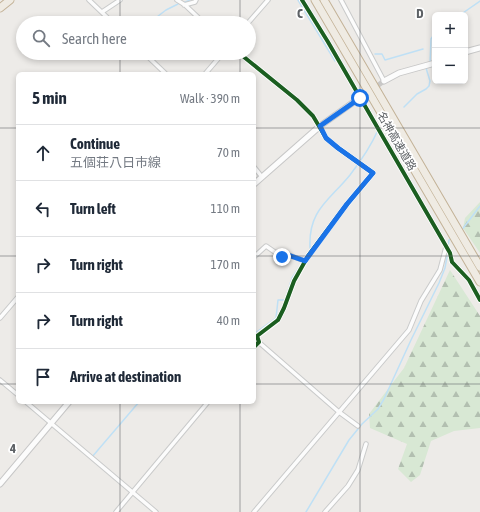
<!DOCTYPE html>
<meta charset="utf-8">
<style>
:root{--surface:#fff;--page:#f2f2f3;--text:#1f2937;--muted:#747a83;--line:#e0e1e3}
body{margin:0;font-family:"Asap Condensed","Noto Sans JP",sans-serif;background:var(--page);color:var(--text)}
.controls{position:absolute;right:12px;top:12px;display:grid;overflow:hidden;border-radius:6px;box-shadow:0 2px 6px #0003}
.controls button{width:36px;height:36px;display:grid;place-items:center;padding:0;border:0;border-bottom:1px solid var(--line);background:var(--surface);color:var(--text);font:20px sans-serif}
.stop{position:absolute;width:12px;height:12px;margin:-9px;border:3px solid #1a73e8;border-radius:50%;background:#fff}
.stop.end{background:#1a73e8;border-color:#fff;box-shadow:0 1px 4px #0008}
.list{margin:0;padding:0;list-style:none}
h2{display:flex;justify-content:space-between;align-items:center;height:52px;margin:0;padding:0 16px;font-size:17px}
h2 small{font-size:13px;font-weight:400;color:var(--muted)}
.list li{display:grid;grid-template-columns:26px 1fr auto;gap:12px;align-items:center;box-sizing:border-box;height:56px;padding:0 16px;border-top:1px solid var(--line)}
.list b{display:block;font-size:15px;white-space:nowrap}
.list p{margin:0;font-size:13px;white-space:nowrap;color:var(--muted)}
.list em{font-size:13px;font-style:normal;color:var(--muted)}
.icon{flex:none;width:22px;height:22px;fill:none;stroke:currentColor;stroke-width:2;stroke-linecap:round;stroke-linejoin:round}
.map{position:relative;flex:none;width:480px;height:512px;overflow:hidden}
.search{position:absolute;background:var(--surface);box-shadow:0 2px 6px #0003;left:16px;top:16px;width:240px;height:44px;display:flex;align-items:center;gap:10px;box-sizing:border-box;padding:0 14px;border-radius:22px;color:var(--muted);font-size:15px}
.panel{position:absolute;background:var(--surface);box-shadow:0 2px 6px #0003;left:16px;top:72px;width:240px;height:332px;border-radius:6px}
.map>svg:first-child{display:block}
.forest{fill:url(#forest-firs)}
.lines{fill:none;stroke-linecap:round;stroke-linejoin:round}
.stream{stroke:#bfe0f5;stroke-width:1.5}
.secondary-tunnel{stroke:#c9c8c7;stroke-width:5;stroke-dasharray:5 2.5;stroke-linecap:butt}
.street-casing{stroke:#c9caca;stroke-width:5.5}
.secondary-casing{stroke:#c7c7c7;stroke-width:7}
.highway-casing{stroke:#c3b297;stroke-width:9}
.street{stroke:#fcfcfc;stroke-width:3.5}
.secondary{stroke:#fcfcfc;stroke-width:5}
.highway{stroke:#efebe3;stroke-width:7}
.cycleway-casing{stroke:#fff;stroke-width:6}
.cycleway{stroke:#1b5e20;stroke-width:4}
.route{stroke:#1a73e8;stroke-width:5}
.grid{fill:none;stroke:#5d6165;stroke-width:1;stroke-opacity:0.55}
.labels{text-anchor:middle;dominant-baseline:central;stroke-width:3.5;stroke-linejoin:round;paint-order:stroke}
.street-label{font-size:11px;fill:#5d6165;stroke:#fff}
.grid-label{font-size:13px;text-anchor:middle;font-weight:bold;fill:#5d6165;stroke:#fff;stroke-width:3.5;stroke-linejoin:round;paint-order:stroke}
</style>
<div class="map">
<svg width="480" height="512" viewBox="0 0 480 512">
<defs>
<pattern id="forest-firs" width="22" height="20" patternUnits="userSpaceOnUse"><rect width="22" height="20" fill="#d8e8d4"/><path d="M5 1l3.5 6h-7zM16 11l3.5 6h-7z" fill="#b2bfb0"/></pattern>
</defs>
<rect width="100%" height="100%" fill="#edebe8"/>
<path class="forest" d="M 480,202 L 480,253 L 463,228 L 465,218 Z
M 450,270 L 480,316 L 480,428 L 454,431 L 431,441 L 420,475 L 411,482 L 398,469 L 407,444 L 370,428 L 369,414 L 404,368 Z"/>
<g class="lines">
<path class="stream" d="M 298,0 L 335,61
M 183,3 L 190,0
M 460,15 L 480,1
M 149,23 L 166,10 L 178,4
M 375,54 L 382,54 L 385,60 L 423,49
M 430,63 L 431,39 L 435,33
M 404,107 L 417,94 L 426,89 L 429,86 L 430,81 L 426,68 L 430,67
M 461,231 L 480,206
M 448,247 L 449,240 L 452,238
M 310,248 C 308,210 329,201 350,175 C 360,162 371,146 378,130
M 254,334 L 276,318 L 278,300 L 285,300 L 292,278 L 300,266
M 92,457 L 139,402
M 306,512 L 349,440 L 362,424 L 378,409 L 384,399 L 411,340 L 439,283 L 445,268 L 448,251"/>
<path class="secondary-tunnel" d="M 366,94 L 384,81"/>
<g class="street-casing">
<path id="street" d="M 89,0 L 113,23
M 177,0 L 185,5 L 204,23
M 302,0 L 328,42 L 450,253 L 452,262 L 469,280 L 480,300
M 341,0 L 384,81
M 184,5 L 195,2 L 196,0
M 102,12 L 120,0
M 248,23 L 268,0
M 144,53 L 166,74
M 239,53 L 297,100 L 313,116 L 326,138 L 338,148 L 373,173 L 347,204 L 308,256 L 294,281 L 284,308 L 278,320 L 257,336 L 259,342 L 254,347
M 205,74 L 223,53
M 254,167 L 262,177
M 254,257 L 266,246 L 282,257 L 289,255 L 305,261
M 0,318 L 18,297
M 254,338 L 339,412 L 358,426
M 0,380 L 18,395
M 26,402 L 156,512
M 116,512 L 208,402
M 254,512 L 409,330 L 421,301 L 440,270 L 446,247
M 325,512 L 348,486 L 358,470 L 366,444"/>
</g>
<g class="secondary-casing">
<path id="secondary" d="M 465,52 L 480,48
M 384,81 L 399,73 L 435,63
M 254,184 L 320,126 L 365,94
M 0,484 L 69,402"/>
</g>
<g class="highway-casing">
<path id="highway" d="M 315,0 L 480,282
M 324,0 L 480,267
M 0,8 L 10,0"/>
</g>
<use href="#street" class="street"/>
<use href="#secondary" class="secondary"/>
<use href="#highway" class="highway"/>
<g class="cycleway-casing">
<path id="cycleway" d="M 302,0 L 328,42 L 450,253 L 452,262 L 469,280 L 480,300
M 239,53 L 297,100 L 313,116 L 326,138 L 338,148 L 373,173 L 347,204 L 308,256 L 294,281 L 284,308 L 278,320 L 257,336 L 259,342 L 254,347"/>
</g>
<use href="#cycleway" class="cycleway"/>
</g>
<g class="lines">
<path class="route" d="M 282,257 L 288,255 L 305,261 L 347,204 L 373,173 L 338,148 L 326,138 L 320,126 L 360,98"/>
</g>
<path class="grid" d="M 120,0 L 120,23M 240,0 L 240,23M 360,0 L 360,512M 120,53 L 120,74M 240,53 L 240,74M 0,128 L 18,128M 254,128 L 480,128M 0,256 L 18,256M 254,256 L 480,256M 0,384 L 18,384M 254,384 L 480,384M 120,402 L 120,512M 240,402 L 240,512"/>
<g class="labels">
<g class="street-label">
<text transform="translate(397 141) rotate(60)">名神高速道路</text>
</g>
</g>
<g class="grid-label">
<text x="300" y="18">C</text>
<text x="420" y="18">D</text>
<text x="13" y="453">4</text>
</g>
</svg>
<div class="controls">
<button>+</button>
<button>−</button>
</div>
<div class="stop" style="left:360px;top:98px"></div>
<div class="stop end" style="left:282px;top:257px"></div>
<div class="search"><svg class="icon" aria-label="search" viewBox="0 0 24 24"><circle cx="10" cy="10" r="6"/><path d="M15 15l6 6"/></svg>Search here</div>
<section class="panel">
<h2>5 min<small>Walk · 390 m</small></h2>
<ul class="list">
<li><svg class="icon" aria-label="ahead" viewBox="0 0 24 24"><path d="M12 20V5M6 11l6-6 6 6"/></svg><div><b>Continue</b><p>五個荘八日市線</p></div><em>70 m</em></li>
<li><svg class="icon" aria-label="left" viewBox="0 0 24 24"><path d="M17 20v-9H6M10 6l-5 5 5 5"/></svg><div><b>Turn left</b></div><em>110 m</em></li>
<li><svg class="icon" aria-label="right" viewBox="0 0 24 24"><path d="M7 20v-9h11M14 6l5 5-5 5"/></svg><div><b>Turn right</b></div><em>170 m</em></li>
<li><svg class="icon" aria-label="right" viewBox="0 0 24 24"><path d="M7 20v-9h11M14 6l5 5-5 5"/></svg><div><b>Turn right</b></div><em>40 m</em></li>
<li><svg class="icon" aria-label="arrive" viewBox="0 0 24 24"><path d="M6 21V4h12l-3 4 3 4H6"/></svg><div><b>Arrive at destination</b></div></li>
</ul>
</section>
</div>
